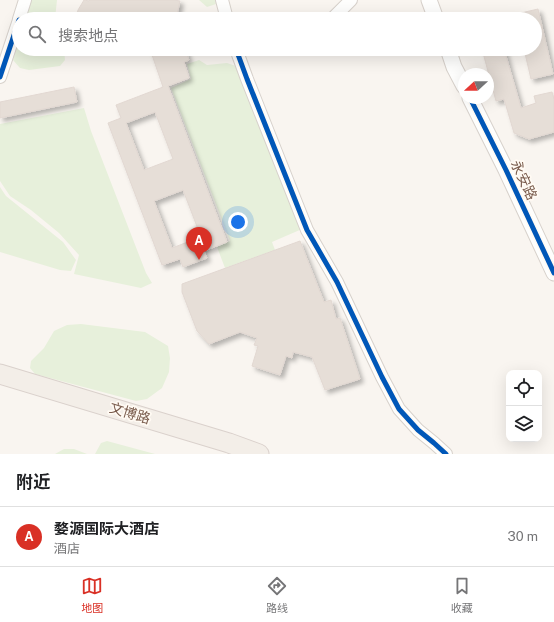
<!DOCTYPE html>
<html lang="zh">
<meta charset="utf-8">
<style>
:root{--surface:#fff;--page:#f2f2f2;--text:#202124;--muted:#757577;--line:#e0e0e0;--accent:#d93025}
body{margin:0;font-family:"Public Sans","Noto Sans SC",sans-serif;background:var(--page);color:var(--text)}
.controls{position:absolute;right:12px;bottom:12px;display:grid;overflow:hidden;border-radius:8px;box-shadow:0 4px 16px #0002}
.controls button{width:36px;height:36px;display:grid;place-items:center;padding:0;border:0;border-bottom:1px solid var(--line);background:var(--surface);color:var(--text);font:20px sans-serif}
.compass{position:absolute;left:458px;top:68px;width:36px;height:36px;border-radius:50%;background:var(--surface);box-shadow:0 4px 16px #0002;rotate:249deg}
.you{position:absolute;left:238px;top:222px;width:14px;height:14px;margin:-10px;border:3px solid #fff;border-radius:50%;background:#1a73e8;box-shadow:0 0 0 6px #1a73e833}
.badge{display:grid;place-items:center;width:26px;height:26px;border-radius:50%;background:var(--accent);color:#fff;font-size:13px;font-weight:700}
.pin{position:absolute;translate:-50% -33px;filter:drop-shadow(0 1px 2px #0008)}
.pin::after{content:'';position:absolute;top:21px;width:14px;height:12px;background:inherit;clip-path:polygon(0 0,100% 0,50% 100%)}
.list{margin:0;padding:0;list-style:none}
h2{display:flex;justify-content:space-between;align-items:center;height:52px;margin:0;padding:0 16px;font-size:17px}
h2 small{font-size:13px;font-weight:400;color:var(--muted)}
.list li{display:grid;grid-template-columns:26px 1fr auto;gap:12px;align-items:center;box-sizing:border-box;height:60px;padding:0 16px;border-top:1px solid var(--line)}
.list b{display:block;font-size:15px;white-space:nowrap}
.list p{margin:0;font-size:13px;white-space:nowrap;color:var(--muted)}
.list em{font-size:13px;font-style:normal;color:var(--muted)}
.icon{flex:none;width:22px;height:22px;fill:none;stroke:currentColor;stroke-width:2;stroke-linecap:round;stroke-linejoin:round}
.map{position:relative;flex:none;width:554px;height:454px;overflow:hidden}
.search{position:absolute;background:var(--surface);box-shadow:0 4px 16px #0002;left:12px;right:12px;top:12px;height:44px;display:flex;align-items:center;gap:10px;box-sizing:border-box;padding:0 14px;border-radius:22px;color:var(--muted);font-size:15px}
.sheet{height:112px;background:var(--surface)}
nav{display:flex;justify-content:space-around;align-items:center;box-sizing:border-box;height:56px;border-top:1px solid var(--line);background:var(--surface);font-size:11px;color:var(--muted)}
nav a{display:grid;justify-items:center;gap:2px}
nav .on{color:var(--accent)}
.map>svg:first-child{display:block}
.green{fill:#e7f0db}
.building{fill:#e6ded7;stroke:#e2d8d2;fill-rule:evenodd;filter:url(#shadow)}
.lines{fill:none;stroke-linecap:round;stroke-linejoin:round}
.minor-casing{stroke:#d7d1cb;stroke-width:14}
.tertiary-casing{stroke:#d7d1cb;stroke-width:17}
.primary-casing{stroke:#dad1cc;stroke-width:21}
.minor{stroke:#fefefd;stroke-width:12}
.tertiary{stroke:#fefefd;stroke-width:15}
.primary{stroke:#f3eee8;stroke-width:19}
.cycleway-casing{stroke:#fffaf3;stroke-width:8}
.cycleway{stroke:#0057b8;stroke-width:5}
.labels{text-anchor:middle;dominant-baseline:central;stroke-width:3.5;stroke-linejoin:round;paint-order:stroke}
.street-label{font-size:14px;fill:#7a5c4d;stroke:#fffaf3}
</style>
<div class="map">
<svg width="554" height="454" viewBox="0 0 554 454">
<defs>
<filter id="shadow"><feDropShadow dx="3.5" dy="3.5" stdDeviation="2" flood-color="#0004"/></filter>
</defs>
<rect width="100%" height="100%" fill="#f9f5f0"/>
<path class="green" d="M 31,0 L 57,0 L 55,19 L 26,19 Z
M 199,0 L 215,0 L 216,4 L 207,7 Z
M 19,41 L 19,49 L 64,49 L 65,60 L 60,66 L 29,70 L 20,68 L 13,60 Z
M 199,60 L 207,65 L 227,63 L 236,66 L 302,229 L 272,242 L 275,250 L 225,268 L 217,247 L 230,241 L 171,88 L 191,79 L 187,64 Z
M 84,108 L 91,131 L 146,273 L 152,283 L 141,288 L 74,274 L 79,255 L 59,233 L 31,210 L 10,196 L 0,181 L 0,124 Z
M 0,187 L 6,196 L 63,242 L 76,260 L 71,271 L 60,270 L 0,252 Z
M 81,324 L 145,332 L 168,346 L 170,358 L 169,372 L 162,388 L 147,399 L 136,401 L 35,374 L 30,368 L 31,361 L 44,348 L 54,331 L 67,325 Z
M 107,441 L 155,454 L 95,454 L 101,443 Z
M 64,449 L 74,449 L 87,454 L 55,454 Z"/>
<path class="building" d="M 84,0 L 89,1 L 89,0 L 174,0 L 180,1 L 176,19 L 76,19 L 78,10 Z
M 538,9 L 553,74 L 531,79 L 524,49 L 535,49 L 535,19 L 508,19 L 508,16 Z
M 150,49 L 185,49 L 189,60 L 184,62 L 189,78 L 168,86 L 227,242 L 204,251 L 207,258 L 183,267 L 180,259 L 162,265 L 108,123 L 121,118 L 116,105 L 163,87 ZM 155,112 L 173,159 L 144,170 L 126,123 ZM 183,190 L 201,237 L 172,248 L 154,201 Z
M 482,49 L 504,49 L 521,108 L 536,103 L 534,96 L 552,92 L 554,99 L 554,132 L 529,139 L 514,133 L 504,99 L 496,101 Z
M 74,87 L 77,102 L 0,118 L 0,102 Z
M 300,241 L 324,302 L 331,300 L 336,319 L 340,318 L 360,379 L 325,390 L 312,357 L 293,352 L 292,358 L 286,356 L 280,375 L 252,366 L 258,346 L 254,345 L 257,338 L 240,332 L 209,344 L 197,331 L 182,292 L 182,284 Z"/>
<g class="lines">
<g class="minor-casing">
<path id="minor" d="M 222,0 L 227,19
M 19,19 L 25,0
M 332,19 L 351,0
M 236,49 L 247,79 L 307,230 L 337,282 L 382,377 L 399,409 L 418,430 L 434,443 L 446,454
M 0,77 L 19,20"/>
</g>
<g class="tertiary-casing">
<path id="tertiary" d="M 429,0 L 436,19
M 448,49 L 454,67 L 464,86
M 470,98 L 506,170 L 554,273"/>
</g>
<g class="primary-casing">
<path id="primary" d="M 0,374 L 229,443 L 259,454"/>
</g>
<use href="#minor" class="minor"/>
<use href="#tertiary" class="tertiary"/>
<use href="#primary" class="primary"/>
<g class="cycleway-casing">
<path id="cycleway" d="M 236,49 L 247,79 L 307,230 L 337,282 L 382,377 L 399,409 L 418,430 L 434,443 L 446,454
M 0,77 L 19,20
M 470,98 L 506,170 L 554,273"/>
</g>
<use href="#cycleway" class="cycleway"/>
</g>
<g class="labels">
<g class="street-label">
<text transform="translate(524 180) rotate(65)">永安路</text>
<text transform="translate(130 413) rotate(17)">文博路</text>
</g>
</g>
</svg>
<div class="controls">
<button><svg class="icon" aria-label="locate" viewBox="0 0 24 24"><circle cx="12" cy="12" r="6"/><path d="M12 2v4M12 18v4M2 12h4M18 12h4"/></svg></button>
<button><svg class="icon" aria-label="layers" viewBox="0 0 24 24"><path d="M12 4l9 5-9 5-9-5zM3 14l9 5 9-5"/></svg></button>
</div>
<svg class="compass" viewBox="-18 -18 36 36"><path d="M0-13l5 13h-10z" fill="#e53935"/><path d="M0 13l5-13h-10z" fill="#757577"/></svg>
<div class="you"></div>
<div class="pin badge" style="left:199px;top:260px">A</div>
<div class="search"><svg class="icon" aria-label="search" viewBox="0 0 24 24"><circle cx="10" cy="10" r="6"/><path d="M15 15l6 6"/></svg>搜索地点</div>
</div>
<section class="sheet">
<h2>附近<small></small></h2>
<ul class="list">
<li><span class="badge">A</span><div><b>婺源国际大酒店</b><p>酒店</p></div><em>30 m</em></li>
</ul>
</section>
<nav>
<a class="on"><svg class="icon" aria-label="map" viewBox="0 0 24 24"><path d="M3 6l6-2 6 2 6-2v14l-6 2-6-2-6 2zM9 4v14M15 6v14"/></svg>地图</a>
<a><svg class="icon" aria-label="directions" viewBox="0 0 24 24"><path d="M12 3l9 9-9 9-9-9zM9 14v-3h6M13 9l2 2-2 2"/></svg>路线</a>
<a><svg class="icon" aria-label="saved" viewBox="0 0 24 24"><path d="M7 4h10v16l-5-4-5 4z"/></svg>收藏</a>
</nav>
